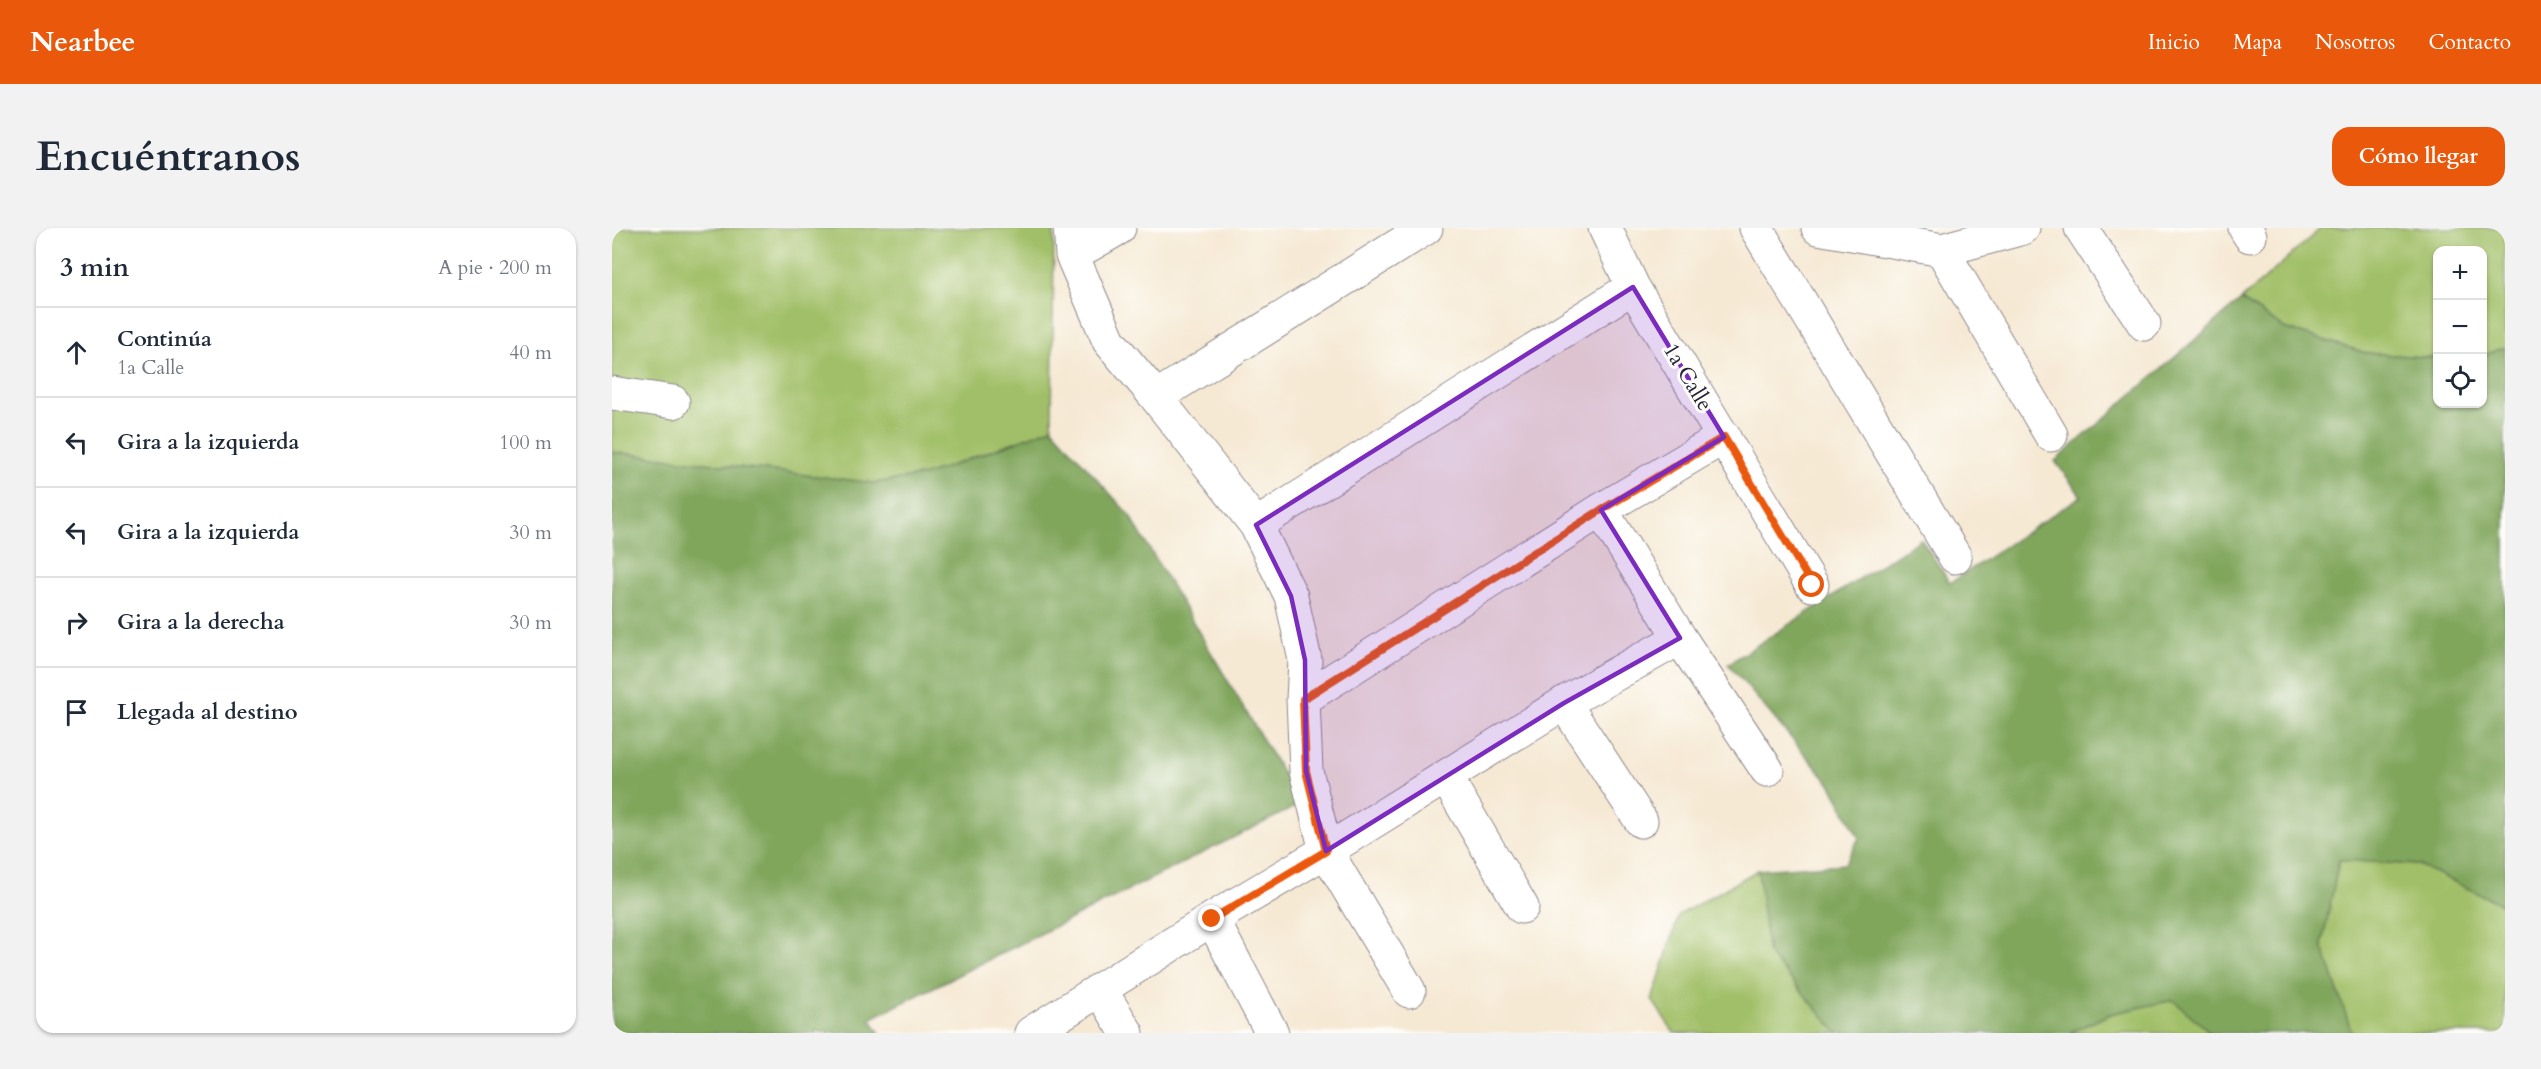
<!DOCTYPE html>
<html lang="es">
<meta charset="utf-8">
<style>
:root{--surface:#fff;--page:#f2f2f3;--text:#1f2937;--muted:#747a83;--line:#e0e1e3;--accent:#ea580c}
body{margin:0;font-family:Cardo,serif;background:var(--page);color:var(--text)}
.controls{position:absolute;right:18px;top:18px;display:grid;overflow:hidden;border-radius:12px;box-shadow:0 2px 4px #0004}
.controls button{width:54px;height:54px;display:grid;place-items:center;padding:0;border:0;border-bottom:2px solid var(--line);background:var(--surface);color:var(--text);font:30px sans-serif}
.stop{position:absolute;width:18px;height:18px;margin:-14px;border:4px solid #ea580c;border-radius:50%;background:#fff}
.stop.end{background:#ea580c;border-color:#fff;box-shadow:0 2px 6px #0008}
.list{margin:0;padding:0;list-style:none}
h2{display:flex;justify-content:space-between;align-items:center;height:78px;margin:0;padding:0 24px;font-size:26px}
h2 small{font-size:20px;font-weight:400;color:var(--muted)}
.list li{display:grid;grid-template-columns:39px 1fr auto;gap:18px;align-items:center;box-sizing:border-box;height:90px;padding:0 24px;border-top:2px solid var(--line)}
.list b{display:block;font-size:22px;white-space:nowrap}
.list p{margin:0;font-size:20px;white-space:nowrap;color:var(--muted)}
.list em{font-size:20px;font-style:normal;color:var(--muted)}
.icon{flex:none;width:33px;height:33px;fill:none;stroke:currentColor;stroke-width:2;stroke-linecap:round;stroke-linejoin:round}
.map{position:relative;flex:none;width:1893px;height:805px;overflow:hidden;border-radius:18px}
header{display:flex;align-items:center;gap:36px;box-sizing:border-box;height:84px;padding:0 30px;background:var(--accent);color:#fff}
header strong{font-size:28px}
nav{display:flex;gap:33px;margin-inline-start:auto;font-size:21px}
.intro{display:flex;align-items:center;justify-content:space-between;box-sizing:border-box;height:144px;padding:0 36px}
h1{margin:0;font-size:42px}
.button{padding:15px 27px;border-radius:18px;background:var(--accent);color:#fff;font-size:21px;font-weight:700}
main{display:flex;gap:36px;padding:0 36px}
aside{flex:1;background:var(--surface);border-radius:18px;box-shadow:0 2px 4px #0004}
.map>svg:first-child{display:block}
.green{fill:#a1bf67;stroke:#627051;stroke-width:1.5}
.forest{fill:#80a65c;stroke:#51644c;stroke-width:1.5}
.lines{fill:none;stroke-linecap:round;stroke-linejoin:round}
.minor-casing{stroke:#8c8688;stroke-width:35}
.minor{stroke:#fff;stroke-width:33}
.route{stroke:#ea580c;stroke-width:8}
.marked{fill:#7b2cbf;fill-opacity:0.2;stroke:#7b2cbf;stroke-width:4.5;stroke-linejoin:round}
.labels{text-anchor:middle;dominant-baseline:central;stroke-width:6;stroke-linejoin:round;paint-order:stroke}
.street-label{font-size:22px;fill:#22223b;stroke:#fdfcf7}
</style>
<header>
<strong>Nearbee</strong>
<nav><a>Inicio</a><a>Mapa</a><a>Nosotros</a><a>Contacto</a></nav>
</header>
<div class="intro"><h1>Encuéntranos</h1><a class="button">Cómo llegar</a></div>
<main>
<aside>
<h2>3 min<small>A pie · 200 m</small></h2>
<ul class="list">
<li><svg class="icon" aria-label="ahead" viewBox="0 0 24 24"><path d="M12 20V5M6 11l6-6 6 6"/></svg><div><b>Continúa</b><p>1a Calle</p></div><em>40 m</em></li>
<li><svg class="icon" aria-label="left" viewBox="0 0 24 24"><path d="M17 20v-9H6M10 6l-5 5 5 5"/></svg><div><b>Gira a la izquierda</b></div><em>100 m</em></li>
<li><svg class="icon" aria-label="left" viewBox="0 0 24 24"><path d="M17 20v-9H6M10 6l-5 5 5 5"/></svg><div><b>Gira a la izquierda</b></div><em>30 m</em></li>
<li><svg class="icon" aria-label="right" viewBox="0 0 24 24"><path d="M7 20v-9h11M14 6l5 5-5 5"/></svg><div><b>Gira a la derecha</b></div><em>30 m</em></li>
<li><svg class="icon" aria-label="arrive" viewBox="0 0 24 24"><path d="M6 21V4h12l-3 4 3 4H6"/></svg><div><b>Llegada al destino</b></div></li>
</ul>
</aside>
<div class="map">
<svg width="1893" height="805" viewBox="0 0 1893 805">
<rect width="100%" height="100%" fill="#fdfcf7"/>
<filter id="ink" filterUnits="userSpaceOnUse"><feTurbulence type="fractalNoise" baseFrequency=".0167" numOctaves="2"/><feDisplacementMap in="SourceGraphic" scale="12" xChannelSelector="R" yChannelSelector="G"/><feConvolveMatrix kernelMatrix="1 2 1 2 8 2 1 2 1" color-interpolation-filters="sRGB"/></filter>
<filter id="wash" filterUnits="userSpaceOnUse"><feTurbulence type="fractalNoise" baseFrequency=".008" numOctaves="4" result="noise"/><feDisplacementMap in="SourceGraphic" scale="24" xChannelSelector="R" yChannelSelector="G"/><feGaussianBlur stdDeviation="1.35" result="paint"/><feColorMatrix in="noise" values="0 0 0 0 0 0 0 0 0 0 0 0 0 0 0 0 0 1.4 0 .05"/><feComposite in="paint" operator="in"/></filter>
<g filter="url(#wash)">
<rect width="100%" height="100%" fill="#f6e9d4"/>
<path class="green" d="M 0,0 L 442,0 L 440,200 L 314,247 L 262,255 L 0,224 Z
M 1709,0 L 1893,0 L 1893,119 L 1871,128 L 1870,22 L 1826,22 L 1825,130 L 1754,125 L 1672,100 L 1629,72 Z
M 1727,632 L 1807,637 L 1893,678 L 1893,805 L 1740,805 L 1710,717 Z
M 1146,642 L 1156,725 L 1226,805 L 1062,805 L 1040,772 L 1067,687 Z
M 1562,772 L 1599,805 L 1457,805 L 1498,786 Z"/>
<path class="forest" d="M 1629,72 L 1672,100 L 1754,125 L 1825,130 L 1826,176 L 1870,176 L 1871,128 L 1893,119 L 1893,678 L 1807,637 L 1727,632 L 1710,717 L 1740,805 L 1599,805 L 1561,772 L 1498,786 L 1457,805 L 1226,805 L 1156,725 L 1146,642 L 1233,636 L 1247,610 L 1219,557 L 1116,436 L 1309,311 L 1338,355 L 1469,268 L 1443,233 Z
M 440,200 L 518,288 L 689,576 L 258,791 L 268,805 L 0,805 L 0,224 L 262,255 L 314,247 Z"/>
</g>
<g filter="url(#ink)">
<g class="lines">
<g class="minor-casing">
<path id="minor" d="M 458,0 L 460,27 L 497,113 L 544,169 L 644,297 L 679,368 L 693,432 L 691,471 L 694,543 L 714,623 L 797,763
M 993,0 L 1021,59 L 1200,357
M 1144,0 L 1343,329
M 1206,0 L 1330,22 L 1411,0
M 1469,0 L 1532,96
M 1633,0 L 1638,8
M 1330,22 L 1439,207
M 460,27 L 507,0
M 0,165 L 61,174
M 544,169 L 814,0
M 989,282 L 1068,410 L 1155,542
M 644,297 L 1021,59
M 691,471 L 989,282 L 1112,209
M 952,475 L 1029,593
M 834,549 L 910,679
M 600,691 L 660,805
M 489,763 L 515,805
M 419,805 L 600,691 L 714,623 L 952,475 L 1068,410"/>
</g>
<use href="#minor" class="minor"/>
</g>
</g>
<g class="lines" filter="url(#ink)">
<path class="route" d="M 600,691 L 714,623 L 694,543 L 691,471 L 989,282 L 1112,209 L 1200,357"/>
</g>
<path class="marked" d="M 1021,59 L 1112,209 L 989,282 L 1068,410 L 952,475 L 714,623 L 694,543 L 693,432 L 679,368 L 644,297 Z"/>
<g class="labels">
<g class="street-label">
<text transform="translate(1076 149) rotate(59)">1a Calle</text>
</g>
</g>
</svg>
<div class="controls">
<button>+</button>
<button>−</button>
<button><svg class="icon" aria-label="locate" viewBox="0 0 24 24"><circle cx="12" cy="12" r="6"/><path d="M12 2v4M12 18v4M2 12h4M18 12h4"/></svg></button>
</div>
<div class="stop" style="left:1200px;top:357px"></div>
<div class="stop end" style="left:600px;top:691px"></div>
</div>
</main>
